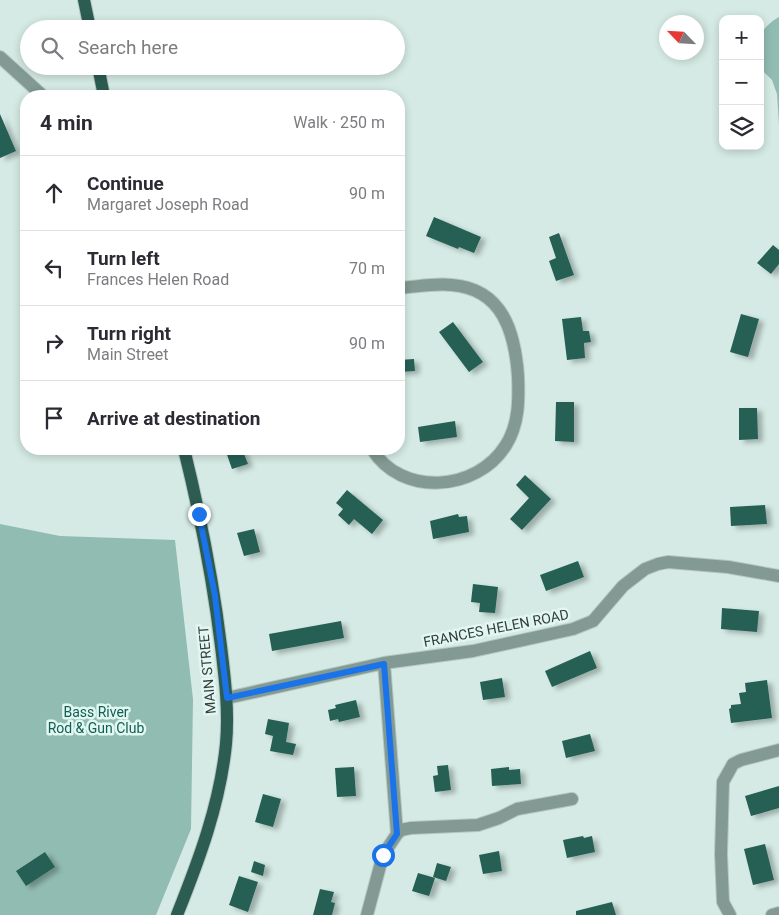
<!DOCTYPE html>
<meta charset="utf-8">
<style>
:root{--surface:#fff;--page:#f2f2f3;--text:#2b2b33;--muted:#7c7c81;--line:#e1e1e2}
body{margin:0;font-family:Roboto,sans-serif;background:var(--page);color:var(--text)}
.controls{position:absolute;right:15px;top:15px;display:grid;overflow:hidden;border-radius:10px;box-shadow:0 2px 8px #0003}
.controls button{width:45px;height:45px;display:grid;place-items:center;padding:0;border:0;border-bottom:1px solid var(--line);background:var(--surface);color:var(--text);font:25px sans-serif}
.compass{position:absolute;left:659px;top:15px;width:45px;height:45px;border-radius:50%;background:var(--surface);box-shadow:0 2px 8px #0003;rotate:295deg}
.stop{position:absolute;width:15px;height:15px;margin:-11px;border:4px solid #1a73e8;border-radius:50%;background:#fff}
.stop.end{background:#1a73e8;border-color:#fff;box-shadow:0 1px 5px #0008}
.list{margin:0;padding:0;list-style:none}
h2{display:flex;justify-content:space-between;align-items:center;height:65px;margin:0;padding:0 20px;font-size:21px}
h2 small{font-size:16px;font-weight:400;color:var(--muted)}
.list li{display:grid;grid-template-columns:32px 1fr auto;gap:15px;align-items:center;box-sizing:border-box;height:75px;padding:0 20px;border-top:1px solid var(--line)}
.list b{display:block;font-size:19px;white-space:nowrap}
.list p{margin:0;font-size:16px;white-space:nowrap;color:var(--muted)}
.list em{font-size:16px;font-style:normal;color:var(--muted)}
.icon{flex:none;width:28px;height:28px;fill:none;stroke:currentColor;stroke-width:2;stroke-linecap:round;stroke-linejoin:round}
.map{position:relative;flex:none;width:779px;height:915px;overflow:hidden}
.search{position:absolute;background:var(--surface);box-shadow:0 2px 8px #0003;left:20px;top:20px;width:385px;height:55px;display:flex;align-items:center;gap:12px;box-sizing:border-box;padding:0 18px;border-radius:28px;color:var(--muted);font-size:19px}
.panel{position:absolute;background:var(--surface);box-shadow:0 2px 8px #0003;left:20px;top:90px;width:385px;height:365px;border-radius:20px}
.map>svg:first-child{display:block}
.green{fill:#91bcb1}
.building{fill:#256054;filter:url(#shadow)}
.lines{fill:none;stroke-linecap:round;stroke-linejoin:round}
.minor-casing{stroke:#b5c7c2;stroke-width:14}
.major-casing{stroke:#b5c7c2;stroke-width:14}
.minor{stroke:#829a93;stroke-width:12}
.major{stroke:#2d5c52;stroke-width:12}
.route{stroke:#1a73e8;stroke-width:6}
.labels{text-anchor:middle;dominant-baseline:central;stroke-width:5;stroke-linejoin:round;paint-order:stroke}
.street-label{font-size:14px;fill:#343c3a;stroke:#e2f7f2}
.park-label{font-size:14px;fill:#105f52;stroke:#e2f7f2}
</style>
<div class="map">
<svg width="779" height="915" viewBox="0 0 779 915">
<defs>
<filter id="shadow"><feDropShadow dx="5" dy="3" stdDeviation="2.5" flood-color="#0004"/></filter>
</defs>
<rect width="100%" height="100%" fill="#d5eae4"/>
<path class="green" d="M 779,17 L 779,125 L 777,94 L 772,80 L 760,68 C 760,43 755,31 779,17 Z
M 0,524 L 60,536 L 175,540 L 193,699 L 191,829 L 156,915 L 0,915 Z"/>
<path class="building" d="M 0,114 L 16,151 L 0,158 Z
M 434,217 L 481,237 L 474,253 L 459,247 L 458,249 L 426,236 Z
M 559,233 L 574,275 L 556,281 L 549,261 L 556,258 L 549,237 Z
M 773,245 L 779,250 L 779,264 L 771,274 L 757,263 Z
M 741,314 L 759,319 L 748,357 L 730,352 Z
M 581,317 L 583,331 L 589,331 L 591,342 L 584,343 L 585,358 L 567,360 L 562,319 Z
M 453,322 L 483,362 L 469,372 L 439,332 Z
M 414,359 L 415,371 L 399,372 L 399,360 Z
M 556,402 L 574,402 L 574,442 L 555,441 Z
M 739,408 L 757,408 L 758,439 L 739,440 Z
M 455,421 L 457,437 L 420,442 L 418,427 Z
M 225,449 L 242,449 L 248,464 L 232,469 Z
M 525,475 L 551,499 L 522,530 L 510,519 L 529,498 L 516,485 Z
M 347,490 L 383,520 L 372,534 L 354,519 L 349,525 L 338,515 L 343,509 L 336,503 Z
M 765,505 L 767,524 L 731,526 L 730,507 Z
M 458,514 L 459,517 L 467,516 L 469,532 L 433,539 L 430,521 Z
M 254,529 L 260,552 L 244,556 L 237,533 Z
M 578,561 L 584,577 L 546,591 L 540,575 Z
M 473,584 L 498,587 L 495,613 L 479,612 L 480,603 L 471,602 Z
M 722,608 L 759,611 L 757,632 L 721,629 Z
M 341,621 L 344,638 L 272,651 L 269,634 Z
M 590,651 L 597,668 L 552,687 L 545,671 Z
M 502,678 L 505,697 L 483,700 L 480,682 Z
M 767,680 L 772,718 L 731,723 L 729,709 L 731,708 L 731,705 L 741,704 L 739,693 L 746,692 L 745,683 Z
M 356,700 L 360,717 L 339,722 L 338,719 L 330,721 L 328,710 L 336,708 L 335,705 Z
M 268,719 L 289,723 L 286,742 L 296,744 L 293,755 L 270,751 L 273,736 L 265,734 Z
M 590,734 L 595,751 L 566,758 L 562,741 Z
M 448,765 L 451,790 L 435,792 L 433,776 L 438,775 L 437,766 Z
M 354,767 L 356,796 L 337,797 L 335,768 Z
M 509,767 L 509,770 L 520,769 L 521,784 L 492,786 L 491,769 Z
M 779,786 L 779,808 L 751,816 L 745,796 Z
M 263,794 L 281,799 L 273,827 L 255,822 Z
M 583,836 L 584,838 L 592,836 L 595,852 L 567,858 L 563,840 Z
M 765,844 L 774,880 L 753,885 L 744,849 Z
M 499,851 L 502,871 L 483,874 L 479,855 Z
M 45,852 L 55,867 L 26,886 L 16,871 Z
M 254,861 L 265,865 L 263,876 L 251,872 Z
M 437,863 L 451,867 L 446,881 L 433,877 Z
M 418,873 L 435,878 L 429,896 L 412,891 Z
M 239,876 L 258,882 L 248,912 L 229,905 Z
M 320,889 L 334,892 L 331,902 L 335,903 L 332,915 L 313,915 Z
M 612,902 L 616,915 L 576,915 L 576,911 Z"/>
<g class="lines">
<g class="minor-casing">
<path id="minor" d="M 0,57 L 43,96
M 372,449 C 401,497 477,492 506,445 C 519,424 519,400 518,376 C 515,333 503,289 452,285 C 434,283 416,287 399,288
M 227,698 L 384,663 L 473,651 L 573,629 L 593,621 L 623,586 L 645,569 L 658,564 L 668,562 L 728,567 L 779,576
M 397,834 L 401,830 L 411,828 L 478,825 L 499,818 L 517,809 L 572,799
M 367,915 L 383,855 L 397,834 L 384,663
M 730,915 L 723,902 L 721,854 L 723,782 L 733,764 L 741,760 L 779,750
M 772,915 L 779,913"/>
</g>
<g class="major-casing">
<path id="major" d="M 84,0 L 90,29
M 98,66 L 104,96
M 177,915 C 199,860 220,804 226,744 C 229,711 225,679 221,646 C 213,580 200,514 184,449"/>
</g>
<use href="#minor" class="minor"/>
<use href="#major" class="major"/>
</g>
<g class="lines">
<path class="route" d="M 199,514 L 215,596 L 227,698 L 384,664 L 397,834 L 383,855"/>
</g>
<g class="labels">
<g class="street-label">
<text transform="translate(496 628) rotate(-11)">FRANCES HELEN ROAD</text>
<text transform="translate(207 670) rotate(-95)">MAIN STREET</text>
</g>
<g class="park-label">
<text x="96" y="712">Bass River<tspan x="96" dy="16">Rod &amp; Gun Club</tspan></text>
</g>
</g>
</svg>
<div class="controls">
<button>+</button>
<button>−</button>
<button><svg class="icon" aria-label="layers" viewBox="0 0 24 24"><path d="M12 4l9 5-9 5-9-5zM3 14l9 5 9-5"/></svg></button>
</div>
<svg class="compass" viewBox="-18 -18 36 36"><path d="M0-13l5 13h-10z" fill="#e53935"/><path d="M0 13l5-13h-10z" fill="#7c7c81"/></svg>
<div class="stop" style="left:383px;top:855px"></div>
<div class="stop end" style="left:199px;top:514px"></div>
<div class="search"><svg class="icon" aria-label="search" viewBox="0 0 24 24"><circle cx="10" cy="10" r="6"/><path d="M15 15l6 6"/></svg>Search here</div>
<section class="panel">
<h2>4 min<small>Walk · 250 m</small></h2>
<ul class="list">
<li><svg class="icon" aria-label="ahead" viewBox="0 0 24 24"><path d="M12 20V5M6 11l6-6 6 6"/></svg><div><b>Continue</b><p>Margaret Joseph Road</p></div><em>90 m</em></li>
<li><svg class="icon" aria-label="left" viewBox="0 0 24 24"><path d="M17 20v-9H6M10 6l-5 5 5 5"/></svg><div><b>Turn left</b><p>Frances Helen Road</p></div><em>70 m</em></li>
<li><svg class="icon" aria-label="right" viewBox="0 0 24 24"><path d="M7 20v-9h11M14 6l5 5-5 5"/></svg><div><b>Turn right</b><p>Main Street</p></div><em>90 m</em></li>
<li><svg class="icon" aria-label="arrive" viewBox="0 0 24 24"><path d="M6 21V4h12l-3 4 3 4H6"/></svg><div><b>Arrive at destination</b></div></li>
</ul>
</section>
</div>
